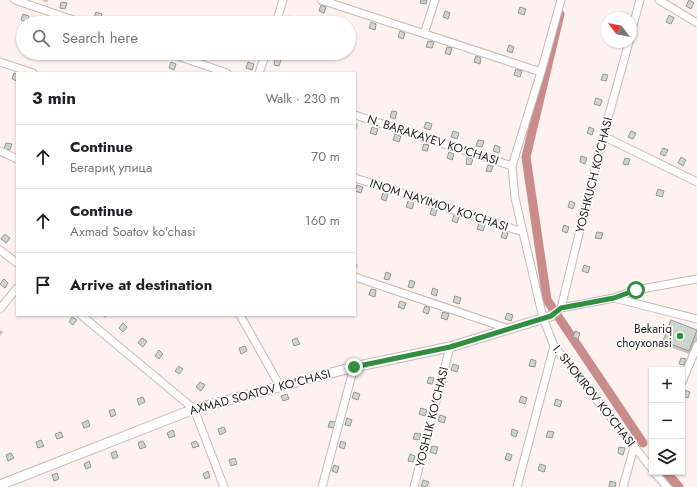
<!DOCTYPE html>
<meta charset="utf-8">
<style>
:root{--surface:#fff;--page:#f6f6f6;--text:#202124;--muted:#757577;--line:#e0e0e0}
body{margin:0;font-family:Jost,sans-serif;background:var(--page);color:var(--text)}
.controls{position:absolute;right:12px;bottom:12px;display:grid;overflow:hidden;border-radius:0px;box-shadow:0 1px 3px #0004}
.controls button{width:36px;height:36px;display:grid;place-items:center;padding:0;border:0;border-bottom:1px solid var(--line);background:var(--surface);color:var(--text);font:20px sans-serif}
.compass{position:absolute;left:601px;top:12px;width:36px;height:36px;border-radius:50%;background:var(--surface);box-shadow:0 1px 3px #0004;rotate:302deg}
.stop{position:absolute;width:12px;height:12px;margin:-9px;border:3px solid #328e40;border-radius:50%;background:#fff}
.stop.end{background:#328e40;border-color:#fff;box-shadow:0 1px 4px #0008}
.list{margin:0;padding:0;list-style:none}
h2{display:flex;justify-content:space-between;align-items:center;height:52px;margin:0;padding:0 16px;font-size:17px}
h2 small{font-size:13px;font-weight:400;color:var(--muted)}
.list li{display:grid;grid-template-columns:26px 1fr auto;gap:12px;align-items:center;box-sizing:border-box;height:64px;padding:0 16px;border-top:1px solid var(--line)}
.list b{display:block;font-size:15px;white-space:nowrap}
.list p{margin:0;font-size:13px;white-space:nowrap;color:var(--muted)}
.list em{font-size:13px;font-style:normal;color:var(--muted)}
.icon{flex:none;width:22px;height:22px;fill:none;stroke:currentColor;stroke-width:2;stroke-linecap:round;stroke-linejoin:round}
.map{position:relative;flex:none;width:697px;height:487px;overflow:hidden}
.search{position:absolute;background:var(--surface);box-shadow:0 1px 3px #0004;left:16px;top:16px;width:340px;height:44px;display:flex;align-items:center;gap:10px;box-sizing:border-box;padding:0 14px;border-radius:22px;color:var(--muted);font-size:15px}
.panel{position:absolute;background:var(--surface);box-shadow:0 1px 3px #0004;left:16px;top:72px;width:340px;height:244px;border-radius:0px}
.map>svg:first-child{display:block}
.shadow{fill:#0003}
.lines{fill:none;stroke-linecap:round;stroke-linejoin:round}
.canal{stroke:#c98c8a;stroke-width:9}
.building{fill:#cdd5cd;stroke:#929992}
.street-casing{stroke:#c6bab9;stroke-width:9}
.secondary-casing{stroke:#c6bab9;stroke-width:11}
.street{stroke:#fff;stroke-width:7}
.secondary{stroke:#fff;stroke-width:9}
.route{stroke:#328e40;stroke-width:5}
.poi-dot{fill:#328e40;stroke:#fff;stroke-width:1.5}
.labels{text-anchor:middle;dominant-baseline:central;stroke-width:3.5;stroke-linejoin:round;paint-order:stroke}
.street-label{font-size:12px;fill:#241f1f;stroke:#fff}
.poi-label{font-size:12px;fill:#241f1f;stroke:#fff;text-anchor:end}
</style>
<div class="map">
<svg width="697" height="487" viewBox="0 0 697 487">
<rect width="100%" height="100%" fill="#fef2f1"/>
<path class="shadow" d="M 42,0 L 48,0 L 47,3 Z
M 127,53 L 132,53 L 131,56 L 127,55 Z
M 355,122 L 358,124 L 357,129 L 355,128 Z
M 425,145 L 429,147 L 428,152 L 423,150 Z
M 355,263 L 358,265 L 356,270 L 355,269 Z
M 102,315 L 108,315 L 105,318 Z
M 0,330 L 3,332 L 0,336 Z
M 697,331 L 697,342 L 692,355 L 667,346 L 664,341 Z"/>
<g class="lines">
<path class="canal" d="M 560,14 L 526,157 L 547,300 L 643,443
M 666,472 L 679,487"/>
</g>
<path class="building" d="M 421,0 L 427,0 L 426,4 L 420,3 Z
M 689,0 L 694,3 L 691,9 L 686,6 Z
M 61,2 L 67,3 L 65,9 L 60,8 Z
M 321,5 L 326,7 L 324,13 L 319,11 Z
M 520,7 L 526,9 L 524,15 L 518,13 Z
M 445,11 L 450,13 L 448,19 L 443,17 Z
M 96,12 L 102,14 L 100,20 L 94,18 Z
M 23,14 L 29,16 L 27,22 L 21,20 Z
M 669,15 L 674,18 L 671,24 L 666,22 Z
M 289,16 L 295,18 L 293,23 L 287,22 Z
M 118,19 L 123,21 L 123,23 L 117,23 Z
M 371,22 L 376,24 L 375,30 L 369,28 Z
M 400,31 L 405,33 L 403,39 L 398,37 Z
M 428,41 L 434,42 L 432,48 L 426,47 Z
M 509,45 L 514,47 L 512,53 L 507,51 Z
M 447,47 L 452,48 L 450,55 L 445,53 Z
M 476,56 L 481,58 L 480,64 L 474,62 Z
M 275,59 L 281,60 L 279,66 L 274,65 Z
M 171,62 L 176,64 L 174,70 L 169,68 Z
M 248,62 L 254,64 L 252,70 L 246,68 Z
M 516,69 L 522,71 L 520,77 L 514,75 Z
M 14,73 L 17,74 L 17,81 L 12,79 Z
M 603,74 L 608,75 L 606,81 L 601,80 Z
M 596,98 L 602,100 L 600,106 L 594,104 Z
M 392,111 L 397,112 L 395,119 L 390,117 Z
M 426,122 L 432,124 L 430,130 L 424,128 Z
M 372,127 L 378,129 L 376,135 L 370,133 Z
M 589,127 L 594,129 L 592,135 L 587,133 Z
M 453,131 L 459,133 L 457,139 L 451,137 Z
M 631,131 L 636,133 L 633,139 L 628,137 Z
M 395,134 L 401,136 L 399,142 L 393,140 Z
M 478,140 L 484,141 L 482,147 L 476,146 Z
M 6,143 L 12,144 L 10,150 L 4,149 Z
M 424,144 L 429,145 L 427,151 L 422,150 Z
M 495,145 L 500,147 L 499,153 L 493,151 Z
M 663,148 L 668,150 L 665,156 L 660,154 Z
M 449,152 L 454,154 L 452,160 L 447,158 Z
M 581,156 L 587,158 L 585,164 L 580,162 Z
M 467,157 L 473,159 L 471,165 L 466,164 Z
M 681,157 L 686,160 L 683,166 L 678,163 Z
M 625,158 L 630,159 L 628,165 L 623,164 Z
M 488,165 L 493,166 L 491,172 L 486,171 Z
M 357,185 L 363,187 L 361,193 L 355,191 Z
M 658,189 L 664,191 L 662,197 L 656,195 Z
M 383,193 L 388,194 L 386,201 L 381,199 Z
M 408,201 L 414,203 L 412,209 L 406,207 Z
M 570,201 L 575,203 L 573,209 L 568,207 Z
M 432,208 L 437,210 L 435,216 L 430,214 Z
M 454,215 L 459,217 L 457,223 L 452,221 Z
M 479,223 L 485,225 L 483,231 L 477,229 Z
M 564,225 L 569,227 L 567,233 L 562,231 Z
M 503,231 L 508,233 L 506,239 L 501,237 Z
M 597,232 L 603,233 L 601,239 L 595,238 Z
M 5,234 L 10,238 L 6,243 L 1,239 Z
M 584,265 L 590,267 L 588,273 L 582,271 Z
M 386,272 L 391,274 L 389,280 L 384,279 Z
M 4,279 L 8,283 L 5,288 L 0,284 Z
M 410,280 L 415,282 L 413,288 L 408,287 Z
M 433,288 L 438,290 L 436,296 L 431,294 Z
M 371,289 L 376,290 L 375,297 L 369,295 Z
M 455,296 L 461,298 L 459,304 L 453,302 Z
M 400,301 L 406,303 L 404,309 L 398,307 Z
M 425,306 L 430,308 L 428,314 L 423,312 Z
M 443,312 L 449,314 L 447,320 L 441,318 Z
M 507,313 L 513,315 L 511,321 L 505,319 Z
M 72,317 L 77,320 L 73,325 L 69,322 Z
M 671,320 L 697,330 L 689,351 L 663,341 Z
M 123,323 L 127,327 L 123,332 L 119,328 Z
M 575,331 L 580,333 L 578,339 L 573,337 Z
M 142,338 L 147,341 L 143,347 L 138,343 Z
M 297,338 L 300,344 L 294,346 L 292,340 Z
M 245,346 L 247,351 L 241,354 L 239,348 Z
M 159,350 L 163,354 L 159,359 L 155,356 Z
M 681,358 L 686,359 L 684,365 L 679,364 Z
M 531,359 L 536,361 L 535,367 L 529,366 Z
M 453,364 L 459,366 L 457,372 L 451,370 Z
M 179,366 L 183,369 L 179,374 L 175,371 Z
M 429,377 L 434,378 L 432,384 L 427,383 Z
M 200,382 L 205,385 L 201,391 L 196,387 Z
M 684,390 L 690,392 L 688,398 L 682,396 Z
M 354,392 L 360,394 L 358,400 L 352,398 Z
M 287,394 L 289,399 L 283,401 L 281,396 Z
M 521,396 L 527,398 L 525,404 L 519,402 Z
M 143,397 L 145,402 L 139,405 L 137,399 Z
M 556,399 L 562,401 L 560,407 L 554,405 Z
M 421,408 L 427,410 L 425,416 L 419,414 Z
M 114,409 L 116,415 L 111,417 L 109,411 Z
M 440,415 L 446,417 L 444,423 L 438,421 Z
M 347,418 L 352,420 L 350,426 L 345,425 Z
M 88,420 L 90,426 L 84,428 L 82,423 Z
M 330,421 L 336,422 L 334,428 L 328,427 Z
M 224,427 L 226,432 L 220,435 L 218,429 Z
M 512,429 L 518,431 L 516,437 L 511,435 Z
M 173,430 L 175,436 L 169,438 L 167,433 Z
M 548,431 L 554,432 L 552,438 L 546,437 Z
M 61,432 L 63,437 L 57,439 L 55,434 Z
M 415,433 L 421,434 L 419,440 L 413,439 Z
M 41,440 L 44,446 L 38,448 L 36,442 Z
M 143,441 L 146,447 L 140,449 L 138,443 Z
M 196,441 L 199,446 L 193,448 L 191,443 Z
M 341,441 L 346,443 L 344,449 L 339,447 Z
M 432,446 L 438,447 L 436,454 L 430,452 Z
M 619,447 L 625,448 L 623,455 L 618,453 Z
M 116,451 L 118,457 L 113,459 L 111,453 Z
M 11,453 L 14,458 L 8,461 L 6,455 Z
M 507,453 L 512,455 L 510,461 L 505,459 Z
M 410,454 L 415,456 L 413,462 L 408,461 Z
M 235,458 L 237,464 L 231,466 L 229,460 Z
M 89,461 L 91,467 L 86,469 L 84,464 Z
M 540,464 L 546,466 L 544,472 L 538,470 Z
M 334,465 L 339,467 L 337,473 L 332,471 Z
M 208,471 L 210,477 L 205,479 L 203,474 Z
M 57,473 L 59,479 L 54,481 L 52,475 Z
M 423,480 L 429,482 L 427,487 L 421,487 Z
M 610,481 L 616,483 L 615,487 L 609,487 Z"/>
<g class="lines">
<g class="street-casing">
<path id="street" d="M 15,0 L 82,23
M 321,0 L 541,72
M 561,0 L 541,72 L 512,166 L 515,198 L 543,318 L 554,346 L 652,469
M 659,0 L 697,23
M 276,23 L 283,0
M 631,33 L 640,0
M 424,34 L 435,0
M 169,53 L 227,73
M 0,62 L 33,73
M 259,73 L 266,53
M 355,115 L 512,166
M 603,136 L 697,182
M 0,151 L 17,159
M 355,178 L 523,232
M 0,250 L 17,263
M 355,277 L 509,329
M 614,298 L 697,319
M 561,308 L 603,136 L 629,42
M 0,309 L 17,288
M 81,315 L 194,409 L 224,487
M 240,315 L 280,386
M 551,316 L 561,308 L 614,298 L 636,290 L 697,279
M 682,382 L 697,346
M 654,472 L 667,487
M 322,487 L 354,367
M 414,487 L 450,347
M 517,487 L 554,346
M 623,487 L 634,447"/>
</g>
<g class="secondary-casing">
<path id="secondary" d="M 0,485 L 194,409 L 354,367 L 450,347 L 551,316"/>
</g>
<use href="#street" class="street"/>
<use href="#secondary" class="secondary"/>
</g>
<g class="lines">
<path class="route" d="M 354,367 L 450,347 L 551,316 L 561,308 L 614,298 L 636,290"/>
</g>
<circle class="poi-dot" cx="680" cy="336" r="4"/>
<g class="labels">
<g class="street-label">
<text transform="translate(433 140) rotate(18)">N. BARAKAYEV KO'CHASI</text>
<text transform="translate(594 175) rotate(-76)">YOSHKUCH KO'CHASI</text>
<text transform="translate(439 205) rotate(18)">INOM NAYIMOV KO'CHASI</text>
<text transform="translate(260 392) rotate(-15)">AXMAD SOATOV KO'CHASI</text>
<text transform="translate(594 396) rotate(52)">I. SHOKIROV KO'CHASI</text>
<text transform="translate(432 417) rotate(-76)">YOSHLIK KO'CHASI</text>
</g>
<g class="poi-label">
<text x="672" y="329">Bekariq<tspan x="672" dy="14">choyxonasi</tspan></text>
</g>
</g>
</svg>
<div class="controls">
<button>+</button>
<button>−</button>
<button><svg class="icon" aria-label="layers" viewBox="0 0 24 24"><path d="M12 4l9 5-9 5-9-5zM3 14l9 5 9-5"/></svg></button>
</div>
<svg class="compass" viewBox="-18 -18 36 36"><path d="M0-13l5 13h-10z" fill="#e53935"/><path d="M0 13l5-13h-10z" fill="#757577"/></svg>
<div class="stop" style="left:636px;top:290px"></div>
<div class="stop end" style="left:354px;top:367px"></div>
<div class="search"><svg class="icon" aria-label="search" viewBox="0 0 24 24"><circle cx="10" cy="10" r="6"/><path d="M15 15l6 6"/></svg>Search here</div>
<section class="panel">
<h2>3 min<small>Walk · 230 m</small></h2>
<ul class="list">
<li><svg class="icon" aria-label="ahead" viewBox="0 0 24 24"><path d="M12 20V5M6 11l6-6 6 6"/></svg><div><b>Continue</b><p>Бегариқ улица</p></div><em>70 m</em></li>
<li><svg class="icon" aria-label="ahead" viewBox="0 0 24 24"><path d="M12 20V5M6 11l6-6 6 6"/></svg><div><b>Continue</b><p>Axmad Soatov ko'chasi</p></div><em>160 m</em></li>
<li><svg class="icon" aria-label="arrive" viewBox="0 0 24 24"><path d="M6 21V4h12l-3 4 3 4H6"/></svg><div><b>Arrive at destination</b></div></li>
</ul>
</section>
</div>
